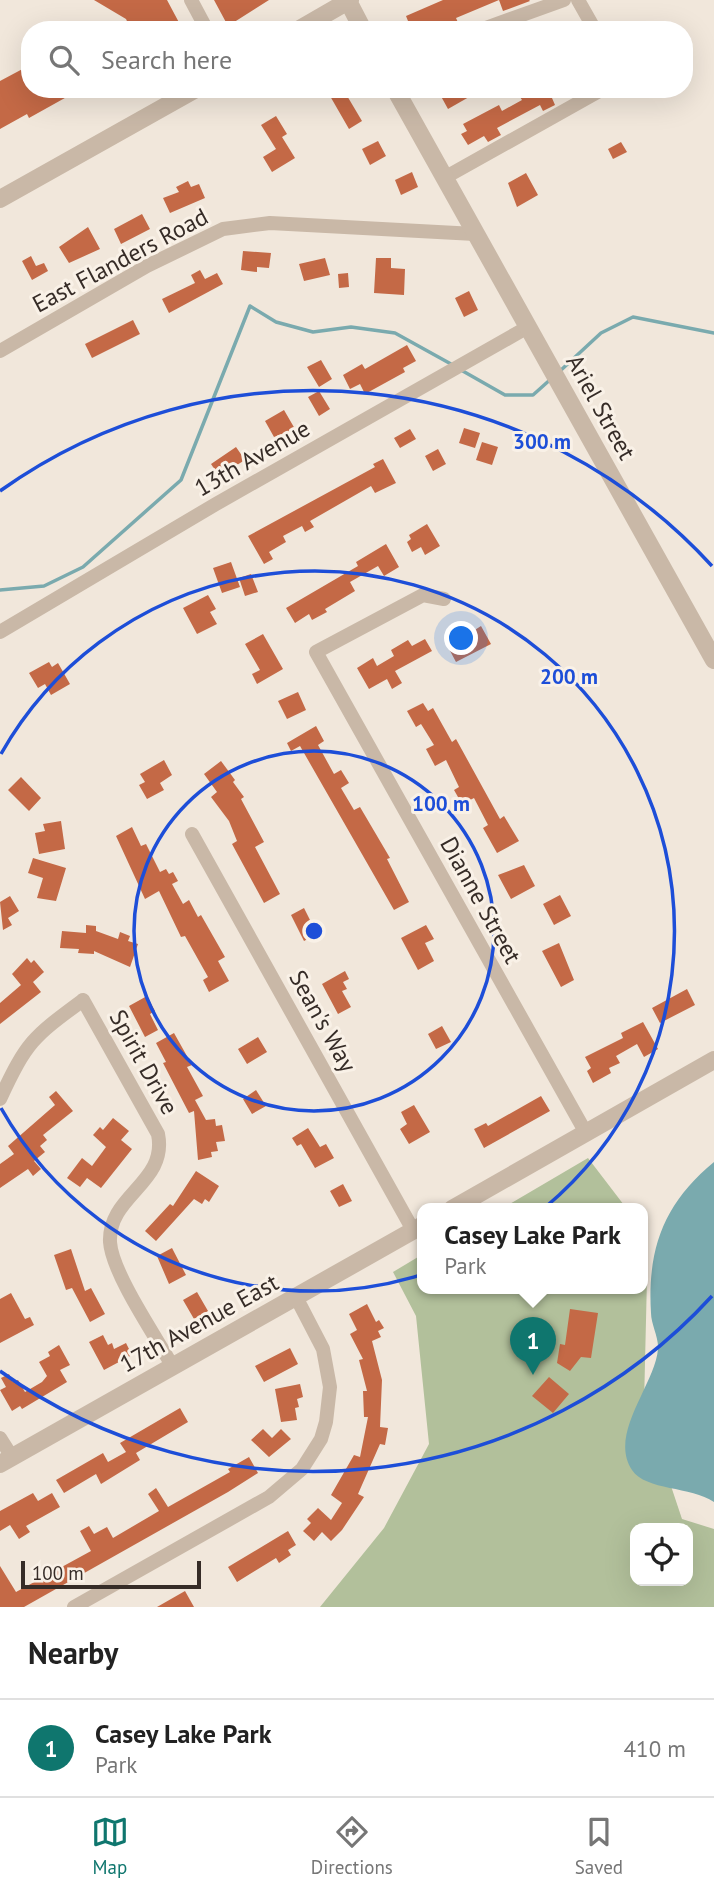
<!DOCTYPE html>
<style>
:root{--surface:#fff;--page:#f6f6f6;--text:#222;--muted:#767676;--line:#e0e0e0;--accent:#0f766e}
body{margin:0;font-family:"PT Sans",sans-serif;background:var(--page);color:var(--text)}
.controls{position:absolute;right:21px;bottom:21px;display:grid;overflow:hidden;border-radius:14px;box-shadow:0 7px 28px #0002}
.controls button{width:63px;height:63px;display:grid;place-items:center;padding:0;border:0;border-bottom:2px solid var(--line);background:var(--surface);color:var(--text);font:35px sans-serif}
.scale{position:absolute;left:21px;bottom:18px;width:180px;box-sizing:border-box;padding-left:7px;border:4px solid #362c27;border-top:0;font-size:19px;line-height:24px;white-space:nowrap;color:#362c27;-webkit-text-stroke:5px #f9f1e7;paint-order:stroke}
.you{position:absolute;left:462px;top:639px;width:24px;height:24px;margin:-18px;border:5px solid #fff;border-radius:50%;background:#1a73e8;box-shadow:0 0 0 10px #1a73e833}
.badge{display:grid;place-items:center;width:46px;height:46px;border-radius:50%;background:var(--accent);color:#fff;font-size:23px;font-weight:700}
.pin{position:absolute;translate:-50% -58px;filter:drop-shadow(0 2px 4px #0008)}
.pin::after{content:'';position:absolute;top:37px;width:24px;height:21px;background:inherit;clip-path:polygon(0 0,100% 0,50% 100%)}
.popup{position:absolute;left:417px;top:1203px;width:231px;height:91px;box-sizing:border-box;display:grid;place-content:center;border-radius:14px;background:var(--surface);filter:drop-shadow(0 2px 5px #0005);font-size:23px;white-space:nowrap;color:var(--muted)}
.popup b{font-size:26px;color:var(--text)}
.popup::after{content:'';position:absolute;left:50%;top:100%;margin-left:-14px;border:14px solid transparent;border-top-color:var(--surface)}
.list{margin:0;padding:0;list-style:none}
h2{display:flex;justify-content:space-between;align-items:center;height:91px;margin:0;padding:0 28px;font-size:30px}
h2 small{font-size:23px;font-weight:400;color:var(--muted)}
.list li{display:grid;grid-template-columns:46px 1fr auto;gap:21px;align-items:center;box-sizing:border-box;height:98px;padding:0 28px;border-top:2px solid var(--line)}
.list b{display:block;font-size:26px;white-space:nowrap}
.list p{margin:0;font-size:23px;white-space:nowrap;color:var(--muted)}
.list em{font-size:23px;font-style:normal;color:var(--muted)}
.icon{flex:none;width:38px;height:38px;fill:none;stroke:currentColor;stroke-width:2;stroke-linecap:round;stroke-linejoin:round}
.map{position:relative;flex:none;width:714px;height:1607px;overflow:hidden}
.search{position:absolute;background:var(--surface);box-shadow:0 7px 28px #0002;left:21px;right:21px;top:21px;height:77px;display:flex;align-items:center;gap:18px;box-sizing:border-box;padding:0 24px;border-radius:28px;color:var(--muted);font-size:26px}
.sheet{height:189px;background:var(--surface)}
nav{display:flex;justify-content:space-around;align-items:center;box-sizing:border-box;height:98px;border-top:2px solid var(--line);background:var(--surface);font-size:19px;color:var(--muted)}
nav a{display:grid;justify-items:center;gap:4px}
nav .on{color:var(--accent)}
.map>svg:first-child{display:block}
.green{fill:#b2c09b;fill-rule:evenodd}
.water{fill:#7aaaae}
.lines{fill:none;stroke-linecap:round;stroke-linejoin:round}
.stream{stroke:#7aaaae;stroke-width:3.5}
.building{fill:#c46946}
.minor{stroke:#c9b8a7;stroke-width:14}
.tertiary{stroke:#c9b8a7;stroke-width:18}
.ring{fill:none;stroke:#1d4ed8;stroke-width:3.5}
.labels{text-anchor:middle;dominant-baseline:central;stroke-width:6;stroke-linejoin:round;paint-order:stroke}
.street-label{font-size:24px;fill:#362c27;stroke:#f9f1e7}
.centre{fill:#1d4ed8;stroke:#f9f1e7;stroke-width:3.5}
.ring-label{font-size:21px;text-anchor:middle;font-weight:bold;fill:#1d4ed8;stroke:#f9f1e7;stroke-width:6;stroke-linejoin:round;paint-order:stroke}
</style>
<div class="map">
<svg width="714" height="1607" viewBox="0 0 714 1607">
<rect width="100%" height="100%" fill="#f1e7db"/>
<path class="green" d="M 588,1158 L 627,1209 L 501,1209 Z
M 643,1229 L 648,1236 L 644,1405 L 682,1519 L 714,1529 L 714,1607 L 320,1607 L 384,1528 L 429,1444 L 416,1316 L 393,1272 L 423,1254 L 423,1289 L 643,1289 ZM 635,1528 L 688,1528 L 688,1581 L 635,1581 Z"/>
<path class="water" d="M 714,1162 L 714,1502 C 691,1486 646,1491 632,1470 C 608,1434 655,1385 658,1349 C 659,1338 651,1324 651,1313 C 647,1249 664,1203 714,1162 Z"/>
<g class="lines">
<path class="stream" d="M 461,370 L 505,395 L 533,395 L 552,378
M 560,371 L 601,333 L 633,317 L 714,333
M 0,590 L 44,586 L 83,567 L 181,480 L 250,306 L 276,322 L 313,332 L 351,327 L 395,333 L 451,364"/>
</g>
<path class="building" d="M 94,0 L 167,0 L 183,30 L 131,30 L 126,19 Z
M 214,0 L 269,0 L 228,26 Z
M 443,0 L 499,0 L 456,18 L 460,27 L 454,30 L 388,30 L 408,21 L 406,16 Z
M 499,0 L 529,0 L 530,1 L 503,11 Z
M 30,65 L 30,89 L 81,89 L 29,118 L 27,114 L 0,129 L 0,81 Z
M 326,89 L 343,89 L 362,121 L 349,129 Z
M 437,89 L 464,89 L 469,97 L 448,109 Z
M 526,89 L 568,89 L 552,98 L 555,105 L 543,111 L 540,105 L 497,128 L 501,135 L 488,142 L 484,136 L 468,145 L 461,134 L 467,131 L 463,124 L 499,105 L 502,111 L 522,100 L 518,94 Z
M 276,116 L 287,134 L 282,137 L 295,158 L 272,172 L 263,157 L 276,149 L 261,125 Z
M 378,141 L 386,156 L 370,165 L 362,149 Z
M 621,142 L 627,152 L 613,159 L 608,149 Z
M 412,172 L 418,187 L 401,195 L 395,180 Z
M 526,173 L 538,195 L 517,207 L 508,183 Z
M 188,181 L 191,187 L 199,184 L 205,198 L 170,213 L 163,198 L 179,192 L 176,187 Z
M 142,214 L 150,229 L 121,244 L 114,229 Z
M 88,227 L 100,249 L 69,263 L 59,247 Z
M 243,251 L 271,253 L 269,268 L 257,267 L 257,272 L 241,270 Z
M 31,256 L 36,266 L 44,263 L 48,271 L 32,280 L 22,261 Z
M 325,258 L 330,275 L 304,281 L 299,264 Z
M 376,258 L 391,258 L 391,268 L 405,269 L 404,295 L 374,293 Z
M 200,270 L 205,279 L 217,273 L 223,284 L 169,313 L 162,299 L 195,283 L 191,275 Z
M 348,273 L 349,287 L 339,288 L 338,274 Z
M 469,291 L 478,310 L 464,317 L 455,298 Z
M 133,320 L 140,334 L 92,358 L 85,344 Z
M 407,345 L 416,361 L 403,368 L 405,372 L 365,394 L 360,384 L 350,389 L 343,375 L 362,364 L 365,369 Z
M 321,360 L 332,379 L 319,387 L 307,367 Z
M 319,391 L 330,409 L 319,416 L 308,397 Z
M 284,410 L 295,429 L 274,437 L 265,421 Z
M 464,428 L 480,433 L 475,448 L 459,443 Z
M 410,429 L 416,439 L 400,448 L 394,438 Z
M 482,442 L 498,447 L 492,465 L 476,460 Z
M 236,447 L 245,460 L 219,476 L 211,464 Z
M 438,449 L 446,464 L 433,471 L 425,456 Z
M 383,459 L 396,483 L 375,493 L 371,486 L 310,521 L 314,527 L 305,532 L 302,526 L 283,536 L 286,542 L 269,552 L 273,559 L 264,564 L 248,536 L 375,467 L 373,464 Z
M 427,524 L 440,546 L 425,555 L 421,547 L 412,552 L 407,542 L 411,539 L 409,535 Z
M 386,544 L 399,567 L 384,576 L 378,566 L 350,582 L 355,591 L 325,609 L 327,612 L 312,620 L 309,614 L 295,623 L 286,608 L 358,566 L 356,562 Z
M 231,562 L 240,587 L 222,593 L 213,568 Z
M 251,574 L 258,592 L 245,596 L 239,578 Z
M 208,595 L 216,609 L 210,612 L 217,624 L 197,634 L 183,608 Z
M 481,626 L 491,644 L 456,662 L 448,647 Z
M 263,634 L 283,669 L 257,684 L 252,674 L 260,670 L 245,644 Z
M 425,639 L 432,651 L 395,671 L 402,683 L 392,689 L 387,679 L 369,689 L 357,668 L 373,658 L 377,666 L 394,656 L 391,650 L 408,640 L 412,646 Z
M 49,662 L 52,667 L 58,663 L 70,684 L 51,695 L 45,684 L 38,688 L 29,673 Z
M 298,692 L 306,710 L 287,719 L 278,701 Z
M 423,703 L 428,711 L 433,708 L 452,742 L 456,739 L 500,819 L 504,816 L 519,841 L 497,853 L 483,828 L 488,825 L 474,798 L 462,804 L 454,790 L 459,787 L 446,760 L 435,766 L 426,749 L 434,745 L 421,724 L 416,727 L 407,711 Z
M 316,726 L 324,741 L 318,745 L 334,774 L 341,770 L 349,783 L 341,788 L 354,810 L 360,807 L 390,858 L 387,859 L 409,902 L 394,910 L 300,746 L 291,751 L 287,743 Z
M 164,760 L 172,775 L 160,783 L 164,790 L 147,799 L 139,785 L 145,782 L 140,774 Z
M 221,761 L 235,780 L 233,782 L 244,797 L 241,799 L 264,842 L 255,847 L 280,894 L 264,903 L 232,844 L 237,841 L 229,821 L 211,797 L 217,792 L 204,774 Z
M 21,777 L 41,798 L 29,811 L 8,790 Z
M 61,821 L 65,849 L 39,854 L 35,833 L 45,831 L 43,824 Z
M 132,827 L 141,846 L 146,844 L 160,872 L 166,869 L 169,874 L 173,872 L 178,881 L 172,884 L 183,904 L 189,900 L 198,917 L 201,915 L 225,957 L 218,961 L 229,981 L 209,992 L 203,980 L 208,977 L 185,936 L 181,937 L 159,891 L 145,899 L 116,836 Z
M 33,858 L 66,868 L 56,901 L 37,898 L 43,878 L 28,873 Z
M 524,865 L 535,886 L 511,899 L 498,875 Z
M 560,895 L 571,916 L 554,925 L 543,904 Z
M 10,896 L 19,911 L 8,918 L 12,925 L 3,930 L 0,902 Z
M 304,908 L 317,934 L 304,941 L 291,915 Z
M 86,925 L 96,926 L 96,931 L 118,939 L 120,932 L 130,936 L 128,941 L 138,944 L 130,967 L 94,951 L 94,954 L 78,953 L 79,949 L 60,948 L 62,931 L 86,933 Z
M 426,925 L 434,939 L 425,943 L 434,961 L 418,970 L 401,938 Z
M 559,943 L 574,980 L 561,987 L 542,951 Z
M 27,958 L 31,963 L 34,960 L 44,972 L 33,982 L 41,992 L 0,1024 L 0,1003 L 21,985 L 12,974 Z
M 345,971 L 349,979 L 343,982 L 347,989 L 342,991 L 351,1007 L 338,1014 L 322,984 Z
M 687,989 L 695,1005 L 660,1023 L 652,1008 Z
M 147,996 L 155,1011 L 150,1014 L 158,1030 L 145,1037 L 129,1006 Z
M 643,1022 L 658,1049 L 644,1057 L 637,1044 L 616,1056 L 620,1063 L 609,1068 L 611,1073 L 593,1083 L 587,1071 L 591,1068 L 585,1057 L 623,1038 L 621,1033 Z
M 442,1026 L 451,1042 L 436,1049 L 428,1034 Z
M 174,1033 L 192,1065 L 187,1067 L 203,1096 L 195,1100 L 206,1120 L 215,1119 L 216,1126 L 222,1125 L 225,1141 L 216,1142 L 218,1151 L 211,1152 L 212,1157 L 198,1160 L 194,1111 L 189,1113 L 163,1063 L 166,1062 L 156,1043 Z
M 258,1037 L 267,1052 L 247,1064 L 238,1049 Z
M 256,1090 L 266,1106 L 252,1114 L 243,1099 Z
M 56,1091 L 73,1111 L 43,1135 L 47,1140 L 40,1146 L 45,1152 L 34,1161 L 41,1169 L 33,1176 L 28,1169 L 0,1188 L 0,1164 L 14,1154 L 8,1146 L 55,1105 L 49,1097 Z
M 541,1096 L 550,1111 L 484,1148 L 474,1129 L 486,1123 L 488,1126 Z
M 414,1105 L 430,1132 L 409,1144 L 400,1129 L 407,1124 L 401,1112 Z
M 113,1118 L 129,1131 L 121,1140 L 132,1149 L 101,1188 L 87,1178 L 80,1187 L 67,1178 L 82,1158 L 92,1166 L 106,1147 L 93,1135 L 100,1127 L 103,1130 Z
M 308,1128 L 320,1147 L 326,1144 L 334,1158 L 315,1168 L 301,1144 L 297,1146 L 292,1138 Z
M 196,1171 L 219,1186 L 209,1202 L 205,1199 L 202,1204 L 194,1199 L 156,1241 L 145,1231 L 170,1204 L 173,1206 Z
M 343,1184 L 352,1201 L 339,1207 L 330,1191 Z
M 172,1248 L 186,1275 L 169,1284 L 157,1256 Z
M 71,1249 L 85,1291 L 91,1288 L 105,1314 L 90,1322 L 72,1288 L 66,1290 L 54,1255 Z
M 197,1292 L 208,1311 L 194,1319 L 183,1300 Z
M 11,1293 L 25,1319 L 30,1317 L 34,1325 L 0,1343 L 0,1299 Z
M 367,1304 L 376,1322 L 379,1320 L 384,1328 L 378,1331 L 381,1337 L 372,1341 L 382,1380 L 380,1427 L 388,1428 L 385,1445 L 380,1444 L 358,1494 L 364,1497 L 342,1530 L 331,1541 L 322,1532 L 314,1541 L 303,1531 L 311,1523 L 307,1519 L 318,1508 L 331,1520 L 342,1503 L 331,1495 L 354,1455 L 360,1457 L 368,1417 L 364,1417 L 363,1391 L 367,1391 L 359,1360 L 363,1359 L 350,1334 L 357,1330 L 349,1314 Z
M 570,1309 L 598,1313 L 591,1358 L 581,1357 L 570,1371 L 557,1363 L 560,1344 L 565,1345 Z
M 103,1335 L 108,1345 L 112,1343 L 114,1349 L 126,1343 L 132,1355 L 104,1370 L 89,1342 Z
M 59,1345 L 70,1365 L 60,1370 L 67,1382 L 22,1409 L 20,1406 L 12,1411 L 0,1390 L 6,1387 L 1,1378 L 9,1374 L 13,1382 L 18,1380 L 25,1392 L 42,1382 L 47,1376 L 39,1362 L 50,1356 L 48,1352 Z
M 290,1348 L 298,1364 L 264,1382 L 255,1366 Z
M 549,1377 L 569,1394 L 553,1413 L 532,1396 Z
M 300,1384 L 303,1397 L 297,1399 L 299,1407 L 295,1408 L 297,1420 L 281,1422 L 275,1389 Z
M 180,1408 L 188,1422 L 136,1453 L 140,1460 L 101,1484 L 96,1474 L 64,1493 L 56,1480 L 103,1453 L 108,1462 L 126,1452 L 120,1443 Z
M 263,1429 L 272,1438 L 281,1429 L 291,1439 L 269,1457 L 251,1440 Z
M 249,1457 L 258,1473 L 228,1492 L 24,1607 L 0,1607 L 0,1566 L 16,1592 L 91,1551 L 80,1531 L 89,1526 L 94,1534 L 107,1527 L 113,1538 L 159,1511 L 148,1494 L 156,1488 L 168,1507 L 230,1472 L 228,1469 Z
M 33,1493 L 38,1501 L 52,1493 L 60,1507 L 26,1526 L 30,1532 L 19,1539 L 10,1525 L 0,1531 L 0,1511 Z
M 288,1531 L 296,1545 L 288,1550 L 291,1555 L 279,1563 L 276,1558 L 237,1582 L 228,1567 Z
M 185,1591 L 194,1607 L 157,1607 Z"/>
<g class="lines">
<path class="minor" d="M 191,0 L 207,30
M 578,0 L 595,30
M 480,30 L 564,0
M 444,178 L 603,89
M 0,351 L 147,266 L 223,229 L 270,223 L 475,234
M 444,599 L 423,595 L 316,652 L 586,1133
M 0,632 L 216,504 L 528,327
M 192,834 L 413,1230
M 0,1099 C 27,1041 33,1037 83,1000 L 158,1134 C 168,1183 108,1195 110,1242 C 112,1273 156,1337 173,1367
M 0,1438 L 12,1457
M 74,1607 L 269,1497 L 302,1469 L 321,1439 L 326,1422 L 330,1387 L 323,1349 L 296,1297"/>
<path class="tertiary" d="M 348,1 L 363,30
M 298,30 L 350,0
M 395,89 L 714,660
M 0,199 L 196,89
M 452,1209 L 714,1060
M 0,1464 L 423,1225"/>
</g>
<g class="ring">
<circle cx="314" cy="931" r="180"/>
<path d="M1 754A360 360 0 1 1 1 1108"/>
<path d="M712 1296A540 540 0 0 1 0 1371M0 491A540 540 0 0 1 712 566"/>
</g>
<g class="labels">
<g class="street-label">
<text transform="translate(120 260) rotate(-28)">East Flanders Road</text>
<text transform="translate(601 407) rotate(61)">Ariel Street</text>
<text transform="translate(252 458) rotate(-30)">13th Avenue</text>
<text transform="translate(481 900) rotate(61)">Dianne Street</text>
<text transform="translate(323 1021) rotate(61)">Sean's Way</text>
<text transform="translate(144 1062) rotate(61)">Spirit Drive</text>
<text transform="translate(199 1323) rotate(-29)">17th Avenue East</text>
</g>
</g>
<circle cx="314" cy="931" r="10" class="centre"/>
<g class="ring-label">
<text x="542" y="449">300 m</text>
<text x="569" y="684">200 m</text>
<text x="441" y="811">100 m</text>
</g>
</svg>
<div class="controls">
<button><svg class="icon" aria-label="locate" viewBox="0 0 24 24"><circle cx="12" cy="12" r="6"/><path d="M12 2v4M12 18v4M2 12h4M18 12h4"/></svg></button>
</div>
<div class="scale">100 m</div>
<div class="you"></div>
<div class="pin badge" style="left:533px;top:1375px">1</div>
<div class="popup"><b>Casey Lake Park</b>Park</div>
<div class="search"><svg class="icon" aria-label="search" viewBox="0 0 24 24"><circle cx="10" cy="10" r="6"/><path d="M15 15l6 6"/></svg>Search here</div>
</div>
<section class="sheet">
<h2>Nearby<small></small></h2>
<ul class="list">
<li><span class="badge">1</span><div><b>Casey Lake Park</b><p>Park</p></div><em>410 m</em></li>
</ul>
</section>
<nav>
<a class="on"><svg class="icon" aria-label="map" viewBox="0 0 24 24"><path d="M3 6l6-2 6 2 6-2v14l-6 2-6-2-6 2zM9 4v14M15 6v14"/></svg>Map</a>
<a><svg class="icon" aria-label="directions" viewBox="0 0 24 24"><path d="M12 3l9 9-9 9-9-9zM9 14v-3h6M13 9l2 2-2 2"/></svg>Directions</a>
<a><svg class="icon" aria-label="saved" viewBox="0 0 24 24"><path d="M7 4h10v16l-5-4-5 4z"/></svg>Saved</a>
</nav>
